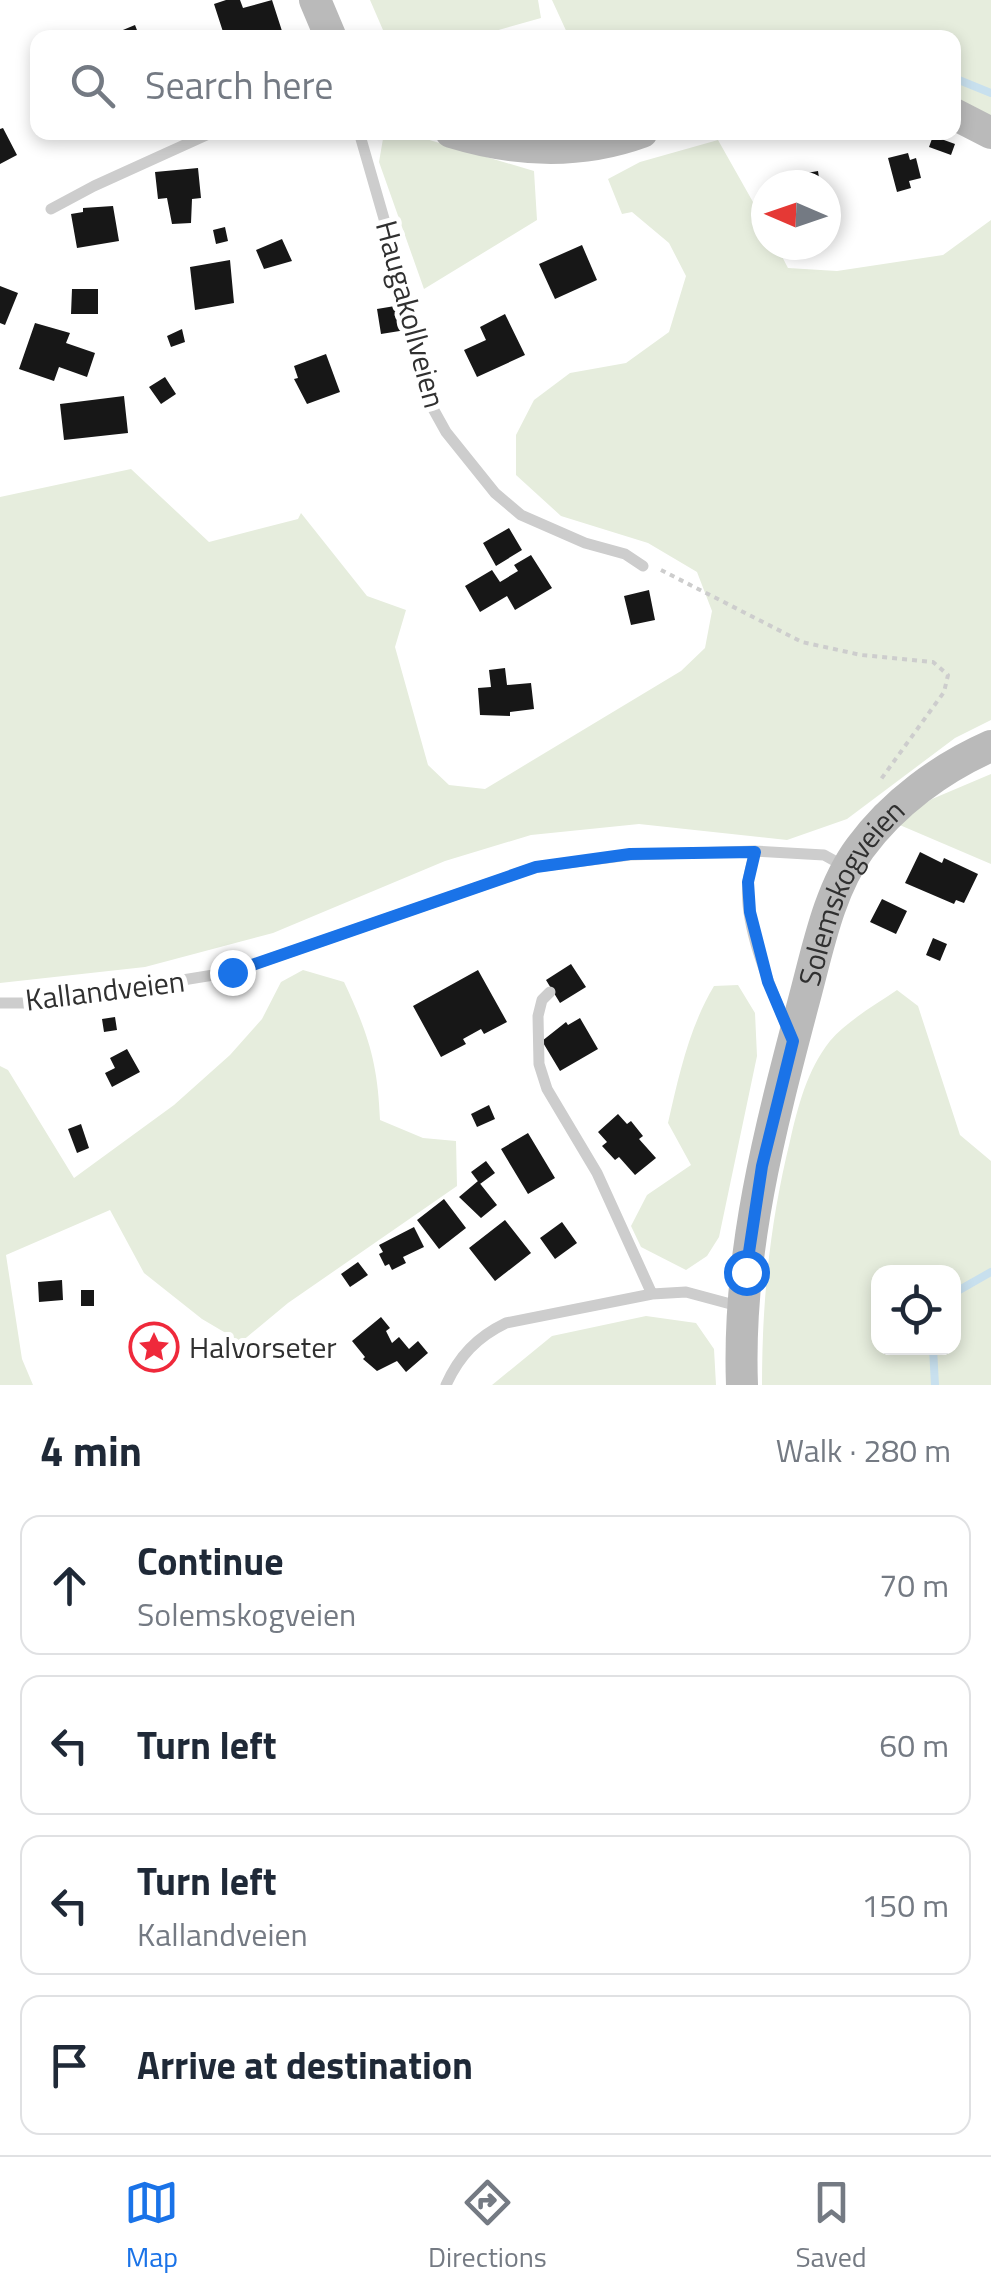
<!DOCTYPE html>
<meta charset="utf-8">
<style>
:root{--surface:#fff;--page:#f6f6f7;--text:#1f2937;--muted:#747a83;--line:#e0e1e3;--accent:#1a73e8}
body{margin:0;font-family:"Titillium Web",sans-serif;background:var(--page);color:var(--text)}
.controls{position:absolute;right:30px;bottom:30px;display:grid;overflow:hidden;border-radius:20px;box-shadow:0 5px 15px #0003}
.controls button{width:90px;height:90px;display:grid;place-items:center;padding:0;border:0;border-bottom:2px solid var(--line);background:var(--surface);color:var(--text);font:50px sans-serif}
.compass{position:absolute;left:751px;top:170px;width:90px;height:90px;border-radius:50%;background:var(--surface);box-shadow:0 5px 15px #0003;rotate:272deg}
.stop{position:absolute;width:30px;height:30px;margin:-22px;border:8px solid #1a73e8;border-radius:50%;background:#fff}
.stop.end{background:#1a73e8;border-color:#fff;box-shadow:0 2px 10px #0008}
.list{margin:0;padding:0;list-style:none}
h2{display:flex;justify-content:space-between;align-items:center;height:130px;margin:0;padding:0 40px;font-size:42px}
h2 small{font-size:32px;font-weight:400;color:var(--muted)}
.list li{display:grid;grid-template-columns:65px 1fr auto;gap:30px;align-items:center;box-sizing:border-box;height:140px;margin:0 20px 20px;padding:0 20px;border:2px solid var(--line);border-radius:20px}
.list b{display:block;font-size:38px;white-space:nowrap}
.list p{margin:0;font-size:32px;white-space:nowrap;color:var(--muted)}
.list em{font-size:32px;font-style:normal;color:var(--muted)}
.icon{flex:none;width:55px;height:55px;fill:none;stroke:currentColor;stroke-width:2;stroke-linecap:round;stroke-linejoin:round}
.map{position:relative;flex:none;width:991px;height:1385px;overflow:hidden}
.search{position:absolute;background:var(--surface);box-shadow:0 5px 15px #0003;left:30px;right:30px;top:30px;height:110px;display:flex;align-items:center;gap:25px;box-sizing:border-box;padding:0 35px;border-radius:20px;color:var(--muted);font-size:38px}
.sheet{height:770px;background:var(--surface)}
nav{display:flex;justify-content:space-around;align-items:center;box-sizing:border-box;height:140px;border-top:2px solid var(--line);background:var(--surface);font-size:28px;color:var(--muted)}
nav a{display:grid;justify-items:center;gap:5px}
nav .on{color:var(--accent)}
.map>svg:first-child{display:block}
.green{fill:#e6eddd;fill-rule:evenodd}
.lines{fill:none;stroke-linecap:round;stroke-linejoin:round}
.stream{stroke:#c8e0ee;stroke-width:8}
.building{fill:#171717}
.path{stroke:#cdcdcd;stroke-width:4;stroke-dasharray:5 5;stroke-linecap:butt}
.lane{stroke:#cdcdcd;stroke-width:11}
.secondary{stroke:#bababa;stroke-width:32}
.route{stroke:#1a73e8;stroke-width:12}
.labels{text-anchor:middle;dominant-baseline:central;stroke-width:10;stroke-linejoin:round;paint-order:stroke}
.street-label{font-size:30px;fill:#303030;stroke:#fff}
.poi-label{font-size:30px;fill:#303030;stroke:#fff;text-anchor:start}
</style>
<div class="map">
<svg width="991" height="1385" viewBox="0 0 991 1385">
<rect width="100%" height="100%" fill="#fff"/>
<path class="green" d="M 370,0 L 538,0 L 541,18 L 474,37 L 386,37 Z
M 552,0 L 991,0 L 991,121 L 954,102 L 954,38 L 569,37 Z
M 384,133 L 406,133 L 534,171 L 537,220 L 424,289 L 379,162 Z
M 718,140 L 766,225 L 766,245 L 776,245 L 788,268 L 837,271 L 943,255 L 991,220 L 991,720 L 955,738 L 847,819 L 787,840 L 639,824 L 531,835 L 445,861 L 273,933 L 145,967 L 0,983 L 0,497 L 131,469 L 209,542 L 298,519 L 301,513 L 367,596 L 406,610 L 395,647 L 428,765 L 449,785 L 485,789 L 681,671 L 705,648 L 712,611 L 697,572 L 648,543 L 561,516 L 516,475 L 516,435 L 534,400 L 570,373 L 626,363 L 669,332 L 686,276 L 669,243 L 632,212 L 622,214 L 608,179 L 640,162 Z
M 991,774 L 991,864 L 895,823 L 932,799 Z
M 303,970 L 344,982 C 368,1033 378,1063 380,1120 L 423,1138 L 456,1141 L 457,1186 L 288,1303 L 241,1342 L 202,1319 L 144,1273 L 110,1210 L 6,1255 L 22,1359 L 33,1385 L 0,1385 L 0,1066 L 8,1070 L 74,1178 L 174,1105 L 230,1055 L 262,1019 L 281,982 Z
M 738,985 L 755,1013 L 757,1056 L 719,1237 L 707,1256 L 686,1270 L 641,1247 L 631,1226 L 647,1195 L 691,1165 L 668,1123 C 679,1075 689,1028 714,986 Z
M 897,990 L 918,1006 L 960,1135 L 991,1161 L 991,1385 L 762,1385 C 762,1300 770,1223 790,1141 C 798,1106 807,1070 830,1041 C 847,1021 875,1005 897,990 ZM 878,1272 L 954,1272 L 954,1348 L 878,1348 Z
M 646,1316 L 696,1323 L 714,1349 L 716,1385 L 492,1385 L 552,1336 Z"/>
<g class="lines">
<path class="stream" d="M 954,78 L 991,93
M 954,1293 L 991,1272
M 933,1348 L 935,1385"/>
</g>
<path class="building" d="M 226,0 L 240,0 L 243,8 L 272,0 L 282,31 L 261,38 L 225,38 L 214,4 Z
M 135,25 L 140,38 L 106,38 L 106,37 Z
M 3,128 L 17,155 L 0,164 L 0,129 Z
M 933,136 L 955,144 L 951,155 L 929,147 Z
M 908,153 L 910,160 L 916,158 L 921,178 L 909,181 L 911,188 L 897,192 L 888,158 Z
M 198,168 L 201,198 L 192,199 L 191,223 L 172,224 L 167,198 L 158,199 L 155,172 Z
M 818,171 L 820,185 L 785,185 L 784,177 Z
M 113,206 L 119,241 L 77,248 L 71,214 L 83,212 L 83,208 Z
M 225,227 L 228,241 L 216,244 L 213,230 Z
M 282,239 L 292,261 L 264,269 L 256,250 Z
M 582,245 L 597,280 L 555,299 L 539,264 Z
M 230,260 L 234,303 L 195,310 L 190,267 Z
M 0,286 L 18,293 L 5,325 L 0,323 Z
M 72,289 L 98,289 L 98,314 L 71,314 Z
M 401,305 L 406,330 L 381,334 L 377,309 Z
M 505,314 L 525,355 L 477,377 L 464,350 L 486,340 L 480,327 Z
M 35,323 L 70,333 L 66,343 L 95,353 L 87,377 L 59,367 L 54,381 L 19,369 Z
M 182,329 L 185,342 L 171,347 L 167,336 Z
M 326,354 L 340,392 L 307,404 L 294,379 L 298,378 L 294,366 Z
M 165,377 L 176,394 L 161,404 L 149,387 Z
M 124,396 L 128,433 L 64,440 L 60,404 Z
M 509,528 L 522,550 L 496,566 L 483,543 Z
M 531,555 L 552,588 L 515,610 L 507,596 L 480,612 L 465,586 L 492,570 L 500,582 L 518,571 L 514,565 Z
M 649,590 L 655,620 L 631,625 L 624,596 Z
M 505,668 L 507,685 L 531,683 L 534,709 L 510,712 L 510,716 L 480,715 L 478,688 L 491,687 L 489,670 Z
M 920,852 L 942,863 L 944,858 L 978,874 L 964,903 L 956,900 L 954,904 L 905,883 Z
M 882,899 L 907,911 L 896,934 L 870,922 Z
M 933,938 L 947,944 L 940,961 L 926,955 Z
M 571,964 L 586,987 L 560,1003 L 546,980 Z
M 478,970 L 507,1022 L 484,1034 L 481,1029 L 463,1039 L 466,1044 L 441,1057 L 413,1006 Z
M 115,1017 L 117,1030 L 104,1032 L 102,1019 Z
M 580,1018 L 598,1049 L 560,1071 L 542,1041 L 566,1022 L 568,1025 Z
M 127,1049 L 140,1072 L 112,1087 L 105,1073 L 115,1068 L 110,1058 Z
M 489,1105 L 495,1119 L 477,1127 L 471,1114 Z
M 618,1114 L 627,1124 L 631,1121 L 643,1136 L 639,1139 L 656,1158 L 635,1175 L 619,1157 L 615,1160 L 602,1146 L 607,1142 L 598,1132 Z
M 81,1124 L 89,1148 L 77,1153 L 68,1129 Z
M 528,1133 L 555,1178 L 528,1194 L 501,1149 Z
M 486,1161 L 495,1173 L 480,1184 L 471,1172 Z
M 478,1181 L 497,1205 L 481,1218 L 459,1197 Z
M 444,1199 L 466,1228 L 439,1249 L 417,1220 Z
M 505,1220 L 531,1253 L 495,1281 L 469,1248 Z
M 562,1222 L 577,1243 L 555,1259 L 540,1238 Z
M 414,1227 L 424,1247 L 403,1257 L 406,1263 L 392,1270 L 389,1264 L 385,1266 L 379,1254 L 383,1252 L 379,1245 Z
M 358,1262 L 368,1275 L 350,1287 L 341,1274 Z
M 62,1280 L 63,1300 L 39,1302 L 38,1282 Z
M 81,1290 L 94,1290 L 94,1306 L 81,1306 Z
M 381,1317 L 390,1328 L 386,1331 L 392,1343 L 399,1337 L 409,1349 L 418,1341 L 428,1353 L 406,1372 L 397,1361 L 377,1371 L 363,1359 L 365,1357 L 352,1341 Z"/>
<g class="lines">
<path class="path" d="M 661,570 L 802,642 L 861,655 L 933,662 L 948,675 L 944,692 L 879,782"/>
<path class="lane" d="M 359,132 L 410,309 L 422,378 L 431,405 L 446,432 L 495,493 L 521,515 L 585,543 L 625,554 L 643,566
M 51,209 L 94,186 L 213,132
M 755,851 C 753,862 749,872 748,883 C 743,925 772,991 788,1030
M 550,992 L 542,1000 L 538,1016 L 539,1064 L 547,1089 L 597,1173 L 652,1294
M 0,1003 L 41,1003 L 232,972 L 536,867 L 630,855 L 755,851 L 824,855 L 844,866
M 446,1385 C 459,1356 477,1337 506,1323 L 652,1294 L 686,1292 L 738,1306"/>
<g class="secondary">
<path d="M 315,0 L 331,38"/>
<path d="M 954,114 L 991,133"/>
<path d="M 451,132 C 513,151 579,155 642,132"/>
<path id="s1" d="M 742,1385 C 737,1254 770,1129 803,1004 C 817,953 828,891 860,848 C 893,803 941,768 991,746"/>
</g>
</g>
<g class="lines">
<path class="route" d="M 232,972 L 536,867 L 630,854 L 755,852 L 748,882 L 750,912 L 768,982 L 793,1041 L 762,1166 L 746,1272"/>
</g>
<defs>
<g id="sight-ring" transform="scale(2.5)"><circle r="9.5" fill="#fff" stroke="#ef293b" stroke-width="1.5"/><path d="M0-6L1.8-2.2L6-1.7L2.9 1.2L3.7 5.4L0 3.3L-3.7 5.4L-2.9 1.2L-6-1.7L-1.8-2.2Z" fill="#ef293b"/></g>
</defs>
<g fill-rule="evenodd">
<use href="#sight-ring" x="154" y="1347"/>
</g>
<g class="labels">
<g class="street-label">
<text transform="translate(411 314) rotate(75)">Haugakollveien</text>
<text stroke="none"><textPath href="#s1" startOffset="510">Solemskogveien</textPath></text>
<text transform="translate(105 990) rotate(-7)">Kallandveien</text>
</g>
<g class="poi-label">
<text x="189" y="1347">Halvorseter</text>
</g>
</g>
</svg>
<div class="controls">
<button><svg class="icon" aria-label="locate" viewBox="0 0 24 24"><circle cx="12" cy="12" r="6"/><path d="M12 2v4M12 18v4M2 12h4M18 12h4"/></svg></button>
</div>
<svg class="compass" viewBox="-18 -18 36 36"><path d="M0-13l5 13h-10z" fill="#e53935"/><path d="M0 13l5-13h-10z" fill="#747a83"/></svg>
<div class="stop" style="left:746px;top:1272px"></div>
<div class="stop end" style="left:232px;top:972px"></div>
<div class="search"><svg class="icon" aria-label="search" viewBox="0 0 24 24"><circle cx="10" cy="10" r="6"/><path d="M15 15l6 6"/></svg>Search here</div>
</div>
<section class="sheet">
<h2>4 min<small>Walk · 280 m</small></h2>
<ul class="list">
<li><svg class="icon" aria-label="ahead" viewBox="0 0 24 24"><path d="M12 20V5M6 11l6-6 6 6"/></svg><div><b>Continue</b><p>Solemskogveien</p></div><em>70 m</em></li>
<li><svg class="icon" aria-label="left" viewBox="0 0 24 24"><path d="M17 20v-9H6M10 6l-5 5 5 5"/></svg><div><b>Turn left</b></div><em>60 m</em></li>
<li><svg class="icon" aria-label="left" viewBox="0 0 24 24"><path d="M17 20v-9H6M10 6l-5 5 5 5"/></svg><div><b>Turn left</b><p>Kallandveien</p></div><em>150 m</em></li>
<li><svg class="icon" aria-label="arrive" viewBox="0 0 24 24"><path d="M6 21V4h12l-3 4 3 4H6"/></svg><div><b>Arrive at destination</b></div></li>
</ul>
</section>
<nav>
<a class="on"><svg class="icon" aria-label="map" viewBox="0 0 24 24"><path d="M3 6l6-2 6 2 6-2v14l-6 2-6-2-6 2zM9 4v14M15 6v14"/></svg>Map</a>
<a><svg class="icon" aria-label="directions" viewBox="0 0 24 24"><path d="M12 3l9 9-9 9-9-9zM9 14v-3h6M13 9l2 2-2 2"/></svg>Directions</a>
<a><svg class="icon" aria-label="saved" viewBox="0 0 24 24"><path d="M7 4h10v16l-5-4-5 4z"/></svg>Saved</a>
</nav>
